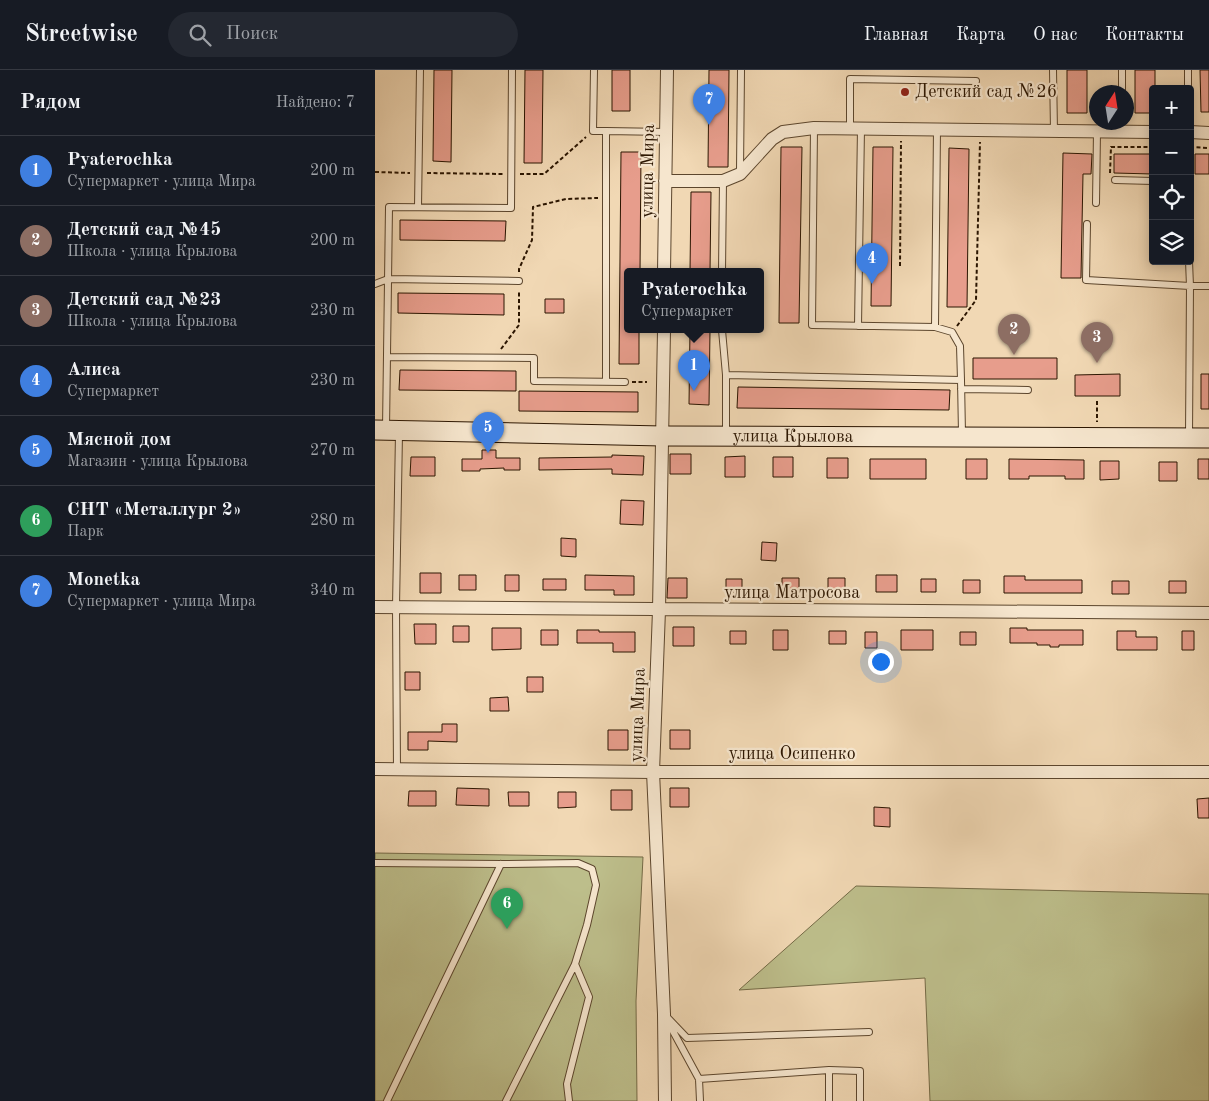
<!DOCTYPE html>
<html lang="ru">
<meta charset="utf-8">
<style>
:root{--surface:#171b24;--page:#242831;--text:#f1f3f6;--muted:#9ea1a6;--line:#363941;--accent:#d93025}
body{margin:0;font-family:"Old Standard TT",serif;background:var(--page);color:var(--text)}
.controls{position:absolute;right:15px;top:15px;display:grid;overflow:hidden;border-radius:5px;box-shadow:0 2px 12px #0003}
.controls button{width:45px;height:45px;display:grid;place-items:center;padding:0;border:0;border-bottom:1px solid var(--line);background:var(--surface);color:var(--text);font:25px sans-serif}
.compass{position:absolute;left:714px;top:15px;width:45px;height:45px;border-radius:50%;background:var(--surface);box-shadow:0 2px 12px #0003;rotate:12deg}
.you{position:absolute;left:505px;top:591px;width:18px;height:18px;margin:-12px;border:4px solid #fff;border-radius:50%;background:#1a73e8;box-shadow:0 0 0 8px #1a73e833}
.badge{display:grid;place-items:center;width:32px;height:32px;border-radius:50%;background:var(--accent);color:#fff;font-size:16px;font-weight:700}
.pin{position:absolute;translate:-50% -41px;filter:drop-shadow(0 1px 2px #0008)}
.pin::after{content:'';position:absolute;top:26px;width:18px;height:15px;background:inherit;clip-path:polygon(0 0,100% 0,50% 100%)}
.popup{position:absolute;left:249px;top:198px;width:140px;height:65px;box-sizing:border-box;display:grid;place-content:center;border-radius:5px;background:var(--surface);filter:drop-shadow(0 1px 4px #0005);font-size:16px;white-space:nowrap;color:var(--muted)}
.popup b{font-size:19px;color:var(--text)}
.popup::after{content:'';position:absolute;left:50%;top:100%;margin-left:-10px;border:10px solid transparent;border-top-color:var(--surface)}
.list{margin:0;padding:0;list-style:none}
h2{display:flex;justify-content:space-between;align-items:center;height:65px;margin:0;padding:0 20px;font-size:21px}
h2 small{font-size:16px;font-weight:400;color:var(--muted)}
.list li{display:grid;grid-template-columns:32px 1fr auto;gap:15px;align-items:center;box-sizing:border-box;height:70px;padding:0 20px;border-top:1px solid var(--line)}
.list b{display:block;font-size:19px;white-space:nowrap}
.list p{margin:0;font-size:16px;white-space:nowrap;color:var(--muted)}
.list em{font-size:16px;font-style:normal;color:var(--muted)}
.icon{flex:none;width:28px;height:28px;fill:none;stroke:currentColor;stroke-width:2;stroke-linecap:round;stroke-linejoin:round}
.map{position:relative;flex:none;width:834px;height:1031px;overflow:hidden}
header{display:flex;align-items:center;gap:30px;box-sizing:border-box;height:70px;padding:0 25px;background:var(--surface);border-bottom:1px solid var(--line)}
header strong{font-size:24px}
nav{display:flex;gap:28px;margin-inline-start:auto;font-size:18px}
.search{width:350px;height:45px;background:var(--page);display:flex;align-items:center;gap:12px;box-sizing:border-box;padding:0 18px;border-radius:28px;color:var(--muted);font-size:19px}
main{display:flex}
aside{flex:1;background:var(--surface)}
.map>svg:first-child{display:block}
.green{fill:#bdbe8b;stroke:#746a46}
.building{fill:#e79d8c;stroke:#2b1500}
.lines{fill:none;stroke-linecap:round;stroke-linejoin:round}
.lane-casing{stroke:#5c462d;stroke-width:8}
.street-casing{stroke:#5c462d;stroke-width:14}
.secondary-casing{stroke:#2b1500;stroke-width:21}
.path{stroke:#2b1500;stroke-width:2;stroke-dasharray:4 2.5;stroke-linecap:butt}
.lane{stroke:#f6e6ce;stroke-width:6}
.street{stroke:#f6e6ce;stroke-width:12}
.secondary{stroke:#f6e6ce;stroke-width:19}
.poi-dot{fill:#8f2418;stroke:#f6e6ce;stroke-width:2}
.labels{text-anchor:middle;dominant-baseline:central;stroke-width:4.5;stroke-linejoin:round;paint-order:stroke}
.poi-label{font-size:18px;fill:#2b1500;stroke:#f6e6ce;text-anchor:start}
.street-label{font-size:18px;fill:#2b1500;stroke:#f6e6ce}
</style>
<header>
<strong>Streetwise</strong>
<div class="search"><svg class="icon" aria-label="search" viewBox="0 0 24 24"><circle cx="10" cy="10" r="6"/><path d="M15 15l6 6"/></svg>Поиск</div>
<nav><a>Главная</a><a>Карта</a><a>О нас</a><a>Контакты</a></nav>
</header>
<main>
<aside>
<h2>Рядом<small>Найдено: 7</small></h2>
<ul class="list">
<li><span class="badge" style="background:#3f7fe0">1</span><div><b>Pyaterochka</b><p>Супермаркет · улица Мира</p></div><em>200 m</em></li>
<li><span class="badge" style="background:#8d6e63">2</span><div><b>Детский сад №45</b><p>Школа · улица Крылова</p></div><em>200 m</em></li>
<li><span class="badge" style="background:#8d6e63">3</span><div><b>Детский сад №23</b><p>Школа · улица Крылова</p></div><em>230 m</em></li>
<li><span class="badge" style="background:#3f7fe0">4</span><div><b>Алиса</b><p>Супермаркет</p></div><em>230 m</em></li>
<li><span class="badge" style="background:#3f7fe0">5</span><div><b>Мясной дом</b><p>Магазин · улица Крылова</p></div><em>270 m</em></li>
<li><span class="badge" style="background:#2e9e5b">6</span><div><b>СНТ «Металлург 2»</b><p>Парк</p></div><em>280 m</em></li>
<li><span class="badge" style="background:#3f7fe0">7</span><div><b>Monetka</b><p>Супермаркет · улица Мира</p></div><em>340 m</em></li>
</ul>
</aside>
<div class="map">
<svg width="834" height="1031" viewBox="0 0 834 1031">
<rect width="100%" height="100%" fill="#f1d8b4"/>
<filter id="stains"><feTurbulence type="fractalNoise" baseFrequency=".004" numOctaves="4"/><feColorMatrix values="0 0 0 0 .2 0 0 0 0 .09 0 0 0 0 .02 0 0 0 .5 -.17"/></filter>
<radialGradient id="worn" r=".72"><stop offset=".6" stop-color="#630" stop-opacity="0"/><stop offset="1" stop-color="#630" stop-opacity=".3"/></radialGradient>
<path class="green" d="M 0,783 L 268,787 L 261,931 L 262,1031 L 0,1031 Z
M 481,816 L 834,824 L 834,1031 L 555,1031 L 550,908 L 364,920 Z"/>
<path class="building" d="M 59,0 L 77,0 L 76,92 L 58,91 Z
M 150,0 L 168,0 L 167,93 L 149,93 Z
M 237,0 L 255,0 L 255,41 L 237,41 Z
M 334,0 L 354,0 L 353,97 L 333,97 Z
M 692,0 L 712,0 L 712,43 L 692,43 Z
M 760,0 L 780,0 L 780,19 L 778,19 L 778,43 L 760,43 Z
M 825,0 L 834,0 L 834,42 L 826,42 Z
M 406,77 L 427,77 L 424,253 L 404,253 Z
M 498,77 L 518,77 L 516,236 L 496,236 Z
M 574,78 L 594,79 L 592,237 L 572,237 Z
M 246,82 L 266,82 L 265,202 L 253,202 L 253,260 L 264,260 L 264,294 L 244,294 Z
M 688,83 L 717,84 L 716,104 L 708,104 L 706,208 L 686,208 Z
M 739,84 L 778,84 L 778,104 L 739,103 Z
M 820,84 L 834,84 L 834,104 L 820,104 Z
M 316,122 L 336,122 L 335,202 L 315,202 Z
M 25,150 L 131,151 L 130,171 L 25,170 Z
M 23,223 L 129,224 L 129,245 L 23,243 Z
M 170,229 L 189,229 L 189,243 L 170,243 Z
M 315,260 L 335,260 L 334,335 L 314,334 Z
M 598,288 L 682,288 L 682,309 L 598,309 Z
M 25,300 L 141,301 L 141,321 L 24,320 Z
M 745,304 L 745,326 L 700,326 L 700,305 Z
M 826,304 L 834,304 L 834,339 L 826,339 Z
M 363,317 L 575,320 L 574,340 L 362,338 Z
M 144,321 L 263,322 L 263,342 L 144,341 Z
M 107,380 L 121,380 L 121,388 L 145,388 L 145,400 L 129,400 L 129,398 L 105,399 L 105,401 L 87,401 L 87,389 L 107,389 Z
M 295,384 L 316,384 L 316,404 L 295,404 Z
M 237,385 L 269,386 L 268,405 L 237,404 L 237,399 L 164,400 L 164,388 L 237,387 Z
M 370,386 L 370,407 L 350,407 L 350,387 Z
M 36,387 L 60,387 L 60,406 L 35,406 Z
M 398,387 L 418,387 L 418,407 L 398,407 Z
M 452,388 L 473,388 L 473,408 L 452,408 Z
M 495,389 L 551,389 L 551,409 L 495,409 Z
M 591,389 L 612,389 L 612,409 L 591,409 Z
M 634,389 L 709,390 L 709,409 L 690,409 L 690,406 L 654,406 L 654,409 L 634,409 Z
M 823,389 L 834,389 L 834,409 L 823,409 Z
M 725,391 L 744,391 L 744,409 L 725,410 Z
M 784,392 L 802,392 L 802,411 L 784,411 Z
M 246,430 L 269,431 L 268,455 L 245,454 Z
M 186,468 L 201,469 L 201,487 L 186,486 Z
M 387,472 L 402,473 L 401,491 L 386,490 Z
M 45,503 L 66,503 L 66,523 L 45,523 Z
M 84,505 L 101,505 L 101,520 L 84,520 Z
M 130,505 L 144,505 L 144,521 L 130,521 Z
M 210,505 L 259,506 L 259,525 L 239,525 L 239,520 L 210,520 Z
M 501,505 L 522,505 L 522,522 L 501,522 Z
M 629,506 L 650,506 L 650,510 L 707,510 L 707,523 L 629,523 Z
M 293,508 L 312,508 L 312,528 L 292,528 Z
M 407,508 L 424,508 L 424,521 L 407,521 Z
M 453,508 L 470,508 L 470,522 L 453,522 Z
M 168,509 L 191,509 L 191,520 L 168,520 Z
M 351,509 L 367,509 L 367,522 L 351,522 Z
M 546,509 L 561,509 L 561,522 L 546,522 Z
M 588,510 L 605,510 L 605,523 L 588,523 Z
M 737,511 L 754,511 L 754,524 L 737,524 Z
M 794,511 L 811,511 L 811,523 L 794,523 Z
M 39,554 L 61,554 L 61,574 L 40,574 Z
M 78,556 L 94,556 L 94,572 L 78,572 Z
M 298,557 L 319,557 L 319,576 L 298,576 Z
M 117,558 L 146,558 L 146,579 L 117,580 Z
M 635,558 L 652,558 L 652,560 L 708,560 L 708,575 L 684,575 L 684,577 L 675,577 L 675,575 L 662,575 L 662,573 L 635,573 Z
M 166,560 L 183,560 L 183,575 L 166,575 Z
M 202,560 L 224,560 L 224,562 L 260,562 L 260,582 L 238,582 L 238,573 L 202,573 Z
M 398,560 L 413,560 L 413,580 L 398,580 Z
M 526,560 L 558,560 L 558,580 L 526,580 Z
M 355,561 L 371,561 L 371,574 L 355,574 Z
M 454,561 L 471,561 L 471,574 L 454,574 Z
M 742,561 L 761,561 L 761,567 L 782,567 L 782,580 L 742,580 Z
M 807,561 L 819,561 L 819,580 L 807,580 Z
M 490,562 L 502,562 L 502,578 L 490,578 Z
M 585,562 L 601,562 L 601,575 L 585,575 Z
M 30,602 L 45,602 L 45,620 L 30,620 Z
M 152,607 L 168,607 L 168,622 L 152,622 Z
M 133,627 L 134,641 L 115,641 L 115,628 Z
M 67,654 L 82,654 L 82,672 L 53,671 L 53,680 L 33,680 L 33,662 L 67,662 Z
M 233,660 L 253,660 L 253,680 L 233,680 Z
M 295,660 L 315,660 L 315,679 L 295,679 Z
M 82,718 L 114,719 L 114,736 L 81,735 Z
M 295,718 L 314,718 L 314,737 L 295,737 Z
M 236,720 L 257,720 L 257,740 L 236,740 Z
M 34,721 L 61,721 L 61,736 L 33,736 Z
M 133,722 L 154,722 L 154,736 L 134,736 Z
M 183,722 L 201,722 L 201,737 L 183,738 Z
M 834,728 L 834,748 L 823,748 L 822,729 Z
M 499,737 L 515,738 L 515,757 L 499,756 Z"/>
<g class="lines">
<g class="lane-casing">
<path id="lane" d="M 219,0 L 218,61 L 231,61
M 678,0 L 679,61
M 747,0 L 747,22
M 813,0 L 813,19
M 439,58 L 437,255 L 560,257 L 577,262 L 585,276 L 586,310
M 475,58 L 475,9 L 601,11
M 365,101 L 366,0
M 740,110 L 778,111
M 721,133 L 722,61
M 43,137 L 45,0
M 712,154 L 711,210 L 815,216 L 814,191
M 347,202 L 348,111
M 0,214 L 13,209 L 144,211
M 483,256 L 486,58
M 560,257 L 562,59
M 347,260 L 351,305 L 351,365
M 12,287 L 159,288 L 159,311 L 250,312
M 351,305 L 586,310 L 587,364
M 231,312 L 231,61 L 291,62
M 586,319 L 653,320
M 11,359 L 14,137 L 136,138 L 137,0
M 814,366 L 815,216 L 834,216
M 22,700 L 21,537 L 24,363
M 0,793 L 126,794 L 203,793 L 217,799 L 221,815 L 212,855 L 200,894 L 131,1031
M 290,945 L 312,968 L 494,962
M 293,952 L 324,1009 L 325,1031
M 454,1000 L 454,1031
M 324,1009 L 454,1000 L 485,1001 L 485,1031
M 12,1031 L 126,794
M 194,1031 L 192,1014 L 214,927 L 200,894"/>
</g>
<g class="street-casing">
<path id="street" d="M 815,62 L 834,63
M 290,111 L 348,111 L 365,104 L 397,69 L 408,62 L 439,58 L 778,62
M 289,202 L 292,0
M 289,260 L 284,540 L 278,702 L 289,944 L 290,1031
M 0,537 L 834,543
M 0,699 L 278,702 L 834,702"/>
</g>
<g class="secondary-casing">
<g id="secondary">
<path id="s1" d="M 0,360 L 288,366 L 834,368"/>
</g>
</g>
<path class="path" d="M 815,77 L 834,78
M 0,102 L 35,103
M 52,103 L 128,104
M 735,103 L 736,77 L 778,77
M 145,104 L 169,104 L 211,67
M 525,196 L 526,71
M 144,202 L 144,199 L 157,170 L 158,137 L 191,129 L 223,128
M 582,256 L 601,230 L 605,72
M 126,279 L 144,255 L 144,220
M 257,312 L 272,312
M 722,331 L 722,352"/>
<use href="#lane" class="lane"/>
<use href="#street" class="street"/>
<use href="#secondary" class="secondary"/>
</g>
<circle class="poi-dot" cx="530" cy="22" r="5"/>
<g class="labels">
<g class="poi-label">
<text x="540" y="22">Детский сад №26</text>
</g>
<g class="street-label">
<text transform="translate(273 101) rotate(-89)">улица Мира</text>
<text stroke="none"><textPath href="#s1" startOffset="418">улица Крылова</textPath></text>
<text x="417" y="523">улица Матросова</text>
<text transform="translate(263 645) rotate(-88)">улица Мира</text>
<text x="417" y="684">улица Осипенко</text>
</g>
</g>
<rect width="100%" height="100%" filter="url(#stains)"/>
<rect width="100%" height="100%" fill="url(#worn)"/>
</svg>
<div class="controls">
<button>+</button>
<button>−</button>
<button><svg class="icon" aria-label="locate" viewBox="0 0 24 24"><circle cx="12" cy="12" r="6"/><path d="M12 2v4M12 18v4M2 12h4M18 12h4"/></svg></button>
<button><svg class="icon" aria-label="layers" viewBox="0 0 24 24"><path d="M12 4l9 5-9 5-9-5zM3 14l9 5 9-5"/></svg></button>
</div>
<svg class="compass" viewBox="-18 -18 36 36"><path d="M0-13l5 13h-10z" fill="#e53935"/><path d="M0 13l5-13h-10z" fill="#9ea1a6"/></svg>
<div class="you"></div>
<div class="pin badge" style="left:319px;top:321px;background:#3f7fe0">1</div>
<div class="popup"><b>Pyaterochka</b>Супермаркет</div>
<div class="pin badge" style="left:639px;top:285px;background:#8d6e63">2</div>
<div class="pin badge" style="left:722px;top:293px;background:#8d6e63">3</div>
<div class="pin badge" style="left:497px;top:214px;background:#3f7fe0">4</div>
<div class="pin badge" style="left:113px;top:383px;background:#3f7fe0">5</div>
<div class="pin badge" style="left:132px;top:859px;background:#2e9e5b">6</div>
<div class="pin badge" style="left:334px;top:55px;background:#3f7fe0">7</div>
</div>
</main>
